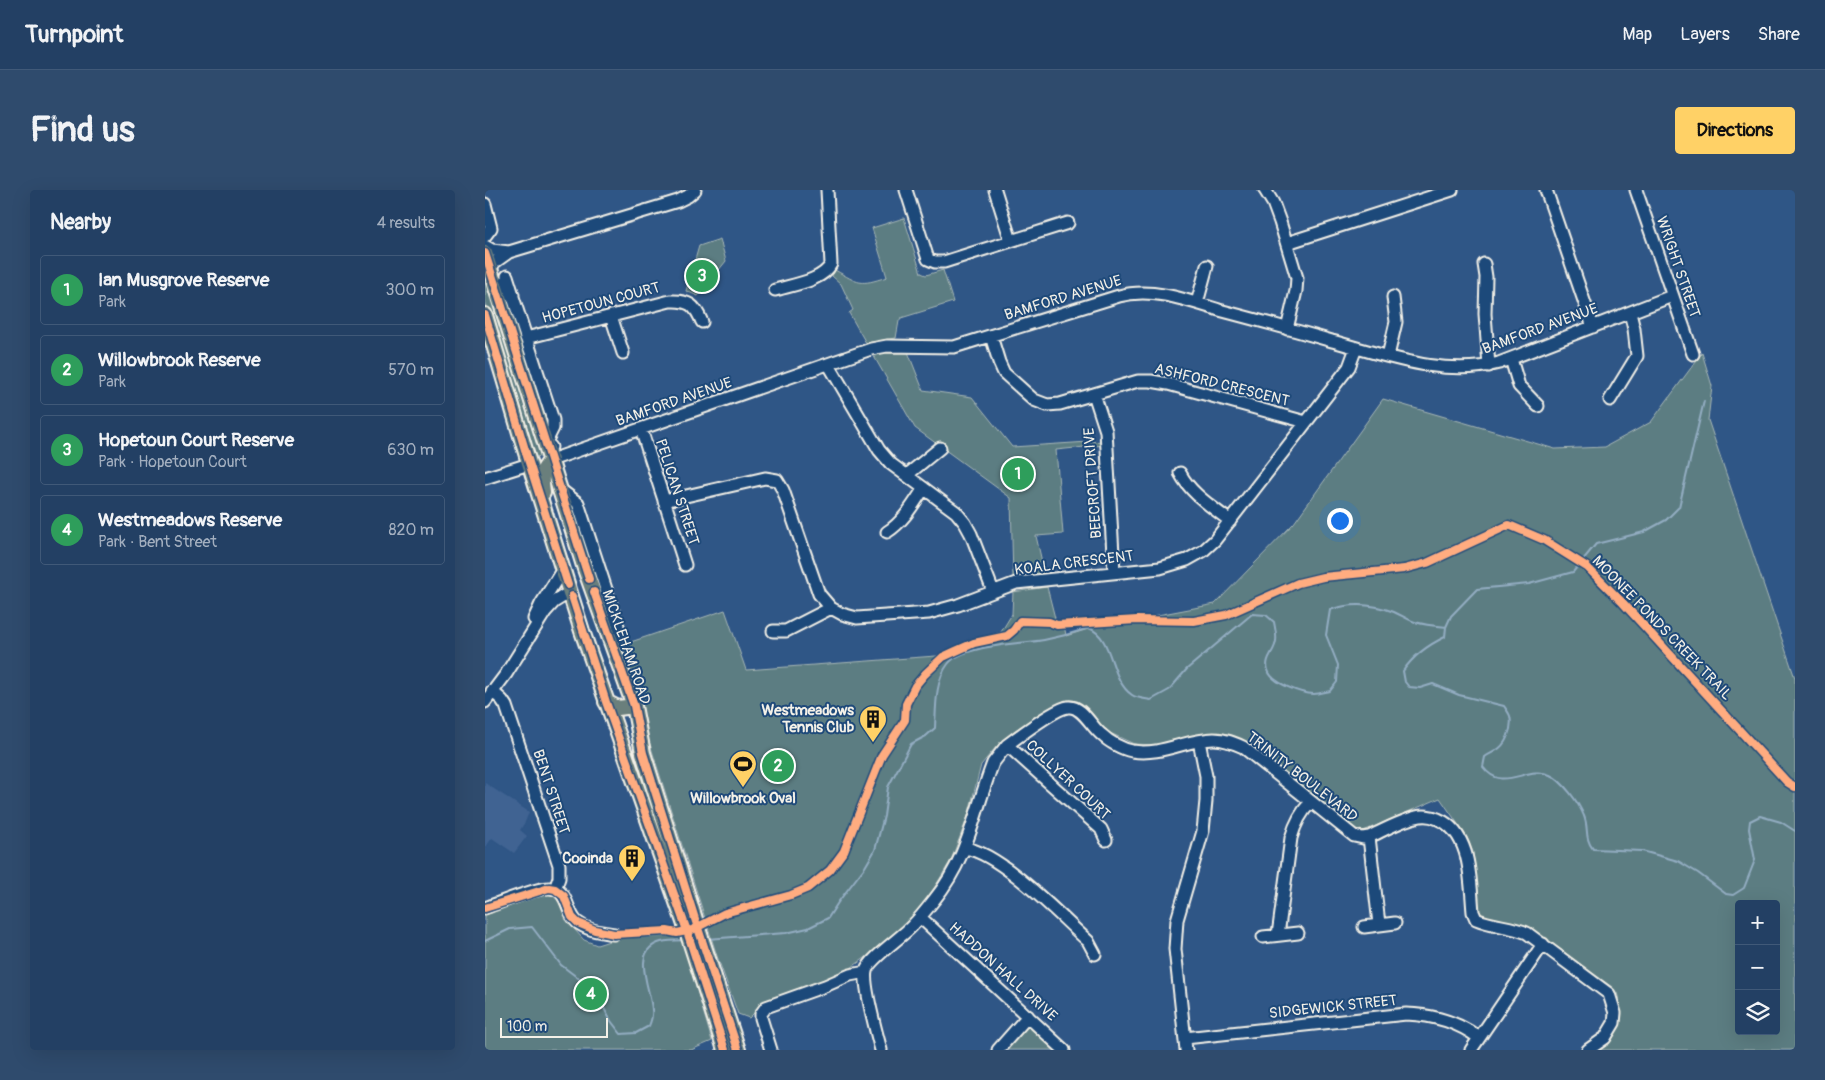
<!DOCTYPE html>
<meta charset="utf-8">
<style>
:root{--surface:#234064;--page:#2f4b6d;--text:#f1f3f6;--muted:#a3afbf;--line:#405978;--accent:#ffd166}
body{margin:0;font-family:Pangolin,sans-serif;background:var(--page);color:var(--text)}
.controls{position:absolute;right:15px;bottom:15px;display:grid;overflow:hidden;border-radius:5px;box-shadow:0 5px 20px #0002}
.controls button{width:45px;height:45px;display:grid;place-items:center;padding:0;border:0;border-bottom:1px solid var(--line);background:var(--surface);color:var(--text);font:25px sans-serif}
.scale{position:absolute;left:15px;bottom:12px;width:108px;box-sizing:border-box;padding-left:5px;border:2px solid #f4f1e8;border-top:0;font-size:14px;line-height:18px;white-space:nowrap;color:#f4f1e8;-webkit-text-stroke:4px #1f4a7a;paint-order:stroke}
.you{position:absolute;left:854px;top:330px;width:18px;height:18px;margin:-12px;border:4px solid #fff;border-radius:50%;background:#1a73e8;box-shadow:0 0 0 8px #1a73e833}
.badge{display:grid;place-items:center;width:32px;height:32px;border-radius:50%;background:var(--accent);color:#fff;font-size:16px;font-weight:700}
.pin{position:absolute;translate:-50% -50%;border:2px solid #fff;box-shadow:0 1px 5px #0006}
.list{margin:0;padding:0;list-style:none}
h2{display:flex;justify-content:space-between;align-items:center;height:65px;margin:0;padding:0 20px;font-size:21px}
h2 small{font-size:16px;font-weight:400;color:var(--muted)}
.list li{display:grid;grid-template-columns:32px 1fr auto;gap:15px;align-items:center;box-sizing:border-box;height:70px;margin:0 10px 10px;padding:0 10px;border:1px solid var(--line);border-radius:5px}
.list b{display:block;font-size:19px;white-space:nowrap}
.list p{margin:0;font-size:16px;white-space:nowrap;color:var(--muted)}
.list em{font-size:16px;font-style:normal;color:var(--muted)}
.icon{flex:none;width:28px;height:28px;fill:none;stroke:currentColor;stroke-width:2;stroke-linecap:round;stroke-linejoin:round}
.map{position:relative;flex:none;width:1310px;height:860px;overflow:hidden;border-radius:5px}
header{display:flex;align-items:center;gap:30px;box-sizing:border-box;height:70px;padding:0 25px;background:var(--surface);border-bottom:1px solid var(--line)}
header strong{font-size:24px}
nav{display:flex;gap:28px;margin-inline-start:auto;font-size:18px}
.intro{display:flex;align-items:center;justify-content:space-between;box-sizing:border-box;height:120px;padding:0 30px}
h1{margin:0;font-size:35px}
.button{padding:12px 22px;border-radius:5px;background:var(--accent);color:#111;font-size:18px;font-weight:700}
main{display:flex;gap:30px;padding:0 30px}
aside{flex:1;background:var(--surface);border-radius:5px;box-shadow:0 5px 20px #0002}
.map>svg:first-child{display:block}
.built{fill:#406392}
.green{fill:#5c7d82;stroke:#a8b7b5;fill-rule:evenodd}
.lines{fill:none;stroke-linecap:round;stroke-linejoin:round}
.stream{stroke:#93adc2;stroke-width:2}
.minor-casing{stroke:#f4f1e8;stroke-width:15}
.major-casing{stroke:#f4f1e8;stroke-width:18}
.minor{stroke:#1f4a7a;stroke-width:11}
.major{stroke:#6b7f7c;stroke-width:14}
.cycleway-casing{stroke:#1f4a7a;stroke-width:11}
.cycleway{stroke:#ffac80;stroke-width:8}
.labels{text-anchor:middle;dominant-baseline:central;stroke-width:4;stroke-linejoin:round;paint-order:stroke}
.street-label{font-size:15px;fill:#f4f1e8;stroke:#1f4a7a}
.poi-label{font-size:15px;font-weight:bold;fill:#f4f1e8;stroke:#1f4a7a;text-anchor:end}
</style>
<header>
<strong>Turnpoint</strong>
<nav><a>Map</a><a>Layers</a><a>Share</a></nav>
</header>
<div class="intro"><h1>Find us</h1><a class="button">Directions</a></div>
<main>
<aside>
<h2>Nearby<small>4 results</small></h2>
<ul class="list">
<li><span class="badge" style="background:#2e9e5b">1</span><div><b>Ian Musgrove Reserve</b><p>Park</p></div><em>300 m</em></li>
<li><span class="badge" style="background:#2e9e5b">2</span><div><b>Willowbrook Reserve</b><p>Park</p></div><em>570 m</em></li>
<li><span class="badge" style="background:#2e9e5b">3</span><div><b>Hopetoun Court Reserve</b><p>Park · Hopetoun Court</p></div><em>630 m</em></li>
<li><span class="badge" style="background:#2e9e5b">4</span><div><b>Westmeadows Reserve</b><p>Park · Bent Street</p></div><em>820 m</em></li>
</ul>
</aside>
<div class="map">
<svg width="1310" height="860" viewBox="0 0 1310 860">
<rect width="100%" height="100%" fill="#2f5686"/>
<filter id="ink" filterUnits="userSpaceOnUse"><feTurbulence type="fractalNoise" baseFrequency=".02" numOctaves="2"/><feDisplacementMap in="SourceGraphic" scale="10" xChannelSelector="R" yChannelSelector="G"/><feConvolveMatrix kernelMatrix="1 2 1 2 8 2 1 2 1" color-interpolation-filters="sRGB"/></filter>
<g filter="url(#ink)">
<path class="built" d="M 0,593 L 44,622 L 40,632 L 35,640 L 42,646 L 29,663 L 7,648 L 0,658 Z"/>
<path class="green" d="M 419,28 L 436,83 L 441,85 L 458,80 L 468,112 L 416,128 L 414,131 L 411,148 L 381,153 L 364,123 L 368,120 L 356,94 L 347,86 L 350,80 C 375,94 374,96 402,87 L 387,38 Z
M 235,49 L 241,71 L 213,106 L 201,101 L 214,56 Z
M 0,79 L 59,268 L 50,266 L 46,262 L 32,221 L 0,110 Z
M 402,160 L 423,162 L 438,200 L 487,207 L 527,257 L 619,251 L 619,255 L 571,260 L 578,344 L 551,346 L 560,385 L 528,390 L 526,308 L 430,238 L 387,163 Z
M 1217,163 L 1227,196 L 1223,230 L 1310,488 L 1310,860 L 1111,860 L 1135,826 L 1134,810 L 1132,803 L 1127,797 L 1043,736 L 998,726 L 992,720 L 988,662 L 982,647 L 955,608 L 874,643 L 766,556 L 752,548 L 734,542 L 709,545 L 671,555 L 649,554 L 621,541 L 596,514 L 580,510 L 511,557 L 496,575 L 483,626 L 466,670 L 439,715 L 411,743 L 380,768 L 357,784 L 280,812 L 264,828 L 253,824 L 232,766 L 134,456 L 240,420 L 261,480 L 451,466 L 491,449 L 516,442 L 527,424 L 528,402 L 562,397 L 571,432 L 580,440 L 581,446 L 610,437 L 730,414 L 809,333 L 898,209 L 1070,259 L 1120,257 L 1166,232 ZM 1254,714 L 1291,714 L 1291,841 L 1254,841 Z
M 63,704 C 74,707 77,716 82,725 L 80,729 L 99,750 L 112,755 L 134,748 L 196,746 L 227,851 L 206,860 L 0,860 L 0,721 L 31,713 L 54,705 Z
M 544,832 L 573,860 L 519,860 Z"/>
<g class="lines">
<path class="stream" d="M 961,437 L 966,426 L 992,399 L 1044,394 L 1088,382 L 1111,354 L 1159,342 L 1181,330 L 1194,317 L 1219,211
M 222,749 L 301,743 L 323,738 L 343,728 L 354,711 L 380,677 L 390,660 L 399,626 L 403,597 L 417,571 L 426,554 L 441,546 L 450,538 C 451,517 450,491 463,474 C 476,455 537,454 559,450 C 574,447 589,443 604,438 C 629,448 624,489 647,505 C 651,508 660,509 666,510 L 684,500 L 702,479 L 767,424 L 781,425 L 789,432 C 790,438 792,445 791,451 C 790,462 779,468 783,480 C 786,493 817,504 829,504 C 834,504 840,502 845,501 L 852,492 L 853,475 L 841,445 L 845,420 C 867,412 888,414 909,422 C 916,425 923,430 930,432 C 940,435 951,436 961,437 L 960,447 C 943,455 929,465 918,481 L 920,492 L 924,497 L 935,498 L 948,494 L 974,505 L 1019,516 C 1021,519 1024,523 1025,526 C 1028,538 1021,556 1010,561 C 1006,564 1003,564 1000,567 L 998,577 C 1018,604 1042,574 1065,585 C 1078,591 1094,613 1099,626 C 1104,638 1099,648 1108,659 L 1157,661 L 1193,671 L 1213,683 L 1241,704 L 1248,705 L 1259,698 L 1270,670 L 1264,639 L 1265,631 L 1275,626 L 1296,632 L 1310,641
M 0,751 L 25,739 L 47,737 L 76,775 L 101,794 L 116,813 L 126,831 L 136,844 L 151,843 L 164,836 C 166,831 168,825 167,820 C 166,800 146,763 173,753 C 181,750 191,751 200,750"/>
<g class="minor-casing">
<path id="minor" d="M 421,0 L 443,69 L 450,72 L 459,72 L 583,33
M 510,0 L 526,51
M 780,0 L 788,13 L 795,32 L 812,88 L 811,101 L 802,139
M 1061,0 L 1108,137
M 1151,0 L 1208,164
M 0,14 L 6,38 L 0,46
M 802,53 L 967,0
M 0,56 L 7,60 L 24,62
M 999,74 L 1001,87 L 1000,124 L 1004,176
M 5,79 L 10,72 L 24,62 L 193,11 L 203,6 L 210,0
M 22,86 L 28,105
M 8,88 L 28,107 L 68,230 L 68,238 L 61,252 L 66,257
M 290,100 C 307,95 338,91 346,74 L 342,0
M 712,113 L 722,76
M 126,126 L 138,163
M 506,146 L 514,172 L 519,183 L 549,210 L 562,215 L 575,214 L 653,191 L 666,191 L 683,194 L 821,232
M 41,148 L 185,111 C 204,110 210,115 217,132
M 903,166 L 911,132 L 908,107
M 1026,169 L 1034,196 L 1053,216
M 344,175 L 394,260 L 406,274 L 471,322 L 480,333 L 486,344 L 508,401
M 609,204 L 621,241 L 629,382
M 1125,210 L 1152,166 L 1149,139 L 1145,123
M 156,239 L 200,375
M 66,270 L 386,159 L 402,156 L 469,157 L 634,106 C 667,97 702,110 734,120 C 772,130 809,140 847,151 C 900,165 959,188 1014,173 L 1187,106
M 695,283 C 706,304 726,316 745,331
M 422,285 L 455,258
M 0,288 L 44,274
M 76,300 L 93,313 L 133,436 L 133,446 L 130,460
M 179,311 L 280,288 L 292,290 L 298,300 L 334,404 L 346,418 L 357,424 L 372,428 L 444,423 L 473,415 L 531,393 L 675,378 L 702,370 L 718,361 L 730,350 L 864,177 L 871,158
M 402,342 C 418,332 428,315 439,298
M 49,429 L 56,414 L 78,379
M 288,441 L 301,441 L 346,418
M 7,501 L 17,510 L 21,516 L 74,675 L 74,688 L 70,699
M 0,512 L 21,484 L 60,422 L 69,412 L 85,402
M 522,555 L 616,639 L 621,650
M 884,647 L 894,734
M 480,658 C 517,664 574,725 603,751 L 610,764
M 0,718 C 14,713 50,698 64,698 C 83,698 81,722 92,732 C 103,741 117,742 129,744
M 435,727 L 579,860
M 879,737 L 910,733
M 793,745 L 806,648 C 810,634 816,622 826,612
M 778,747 L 813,743
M 700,848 L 921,824 C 948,825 972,831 994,848
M 286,860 L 276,828 L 276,824 L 281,817 L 340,796 L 365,785 L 381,782
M 396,860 C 392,845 378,795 381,781 C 384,769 417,747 427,736 C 435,728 442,719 449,710 C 484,667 489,622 508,573 L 522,555 C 534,546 571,518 583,517 C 597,515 607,538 617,545 C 624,552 637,559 647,561 C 677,566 701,549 729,549 C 740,549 749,553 758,557 L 869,646 L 878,648 L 884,647 C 899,640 915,631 931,627 C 938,625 947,626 953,629 C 987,643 985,691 988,722 L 991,729 C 1007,736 1026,736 1042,743 L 1124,804 L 1130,823 L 1129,833 L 1120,848 L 1103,860
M 513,860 L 543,826
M 701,860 L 690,759 L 692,730 L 718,641 L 721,611 L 721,586 L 714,551
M 986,860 L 1058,754"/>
</g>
<g class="major-casing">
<path id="major" d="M 0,63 L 100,379 L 149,516 L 158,563 L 211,732 L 253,860
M 0,125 L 41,263 L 97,441 L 200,735 L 240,860
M 58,303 C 56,287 55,282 66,270
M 121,512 L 133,518 L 149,516"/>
</g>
<use href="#minor" class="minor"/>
<use href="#major" class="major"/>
<g class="cycleway-casing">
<path id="cycleway" d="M 0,63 L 104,389
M 0,125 L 41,263 L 83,395
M 109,402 L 149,516 L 158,563 L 211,732 L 253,860
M 87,406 L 121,512 L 200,735 L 240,860
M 0,718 L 64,698 L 70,699 L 79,706 L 87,727 L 93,733 L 110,740 L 129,744 L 182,741 L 192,743 L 207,740 L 240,723 L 306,705 L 323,698 L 345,680 L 359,661 L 397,565 L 420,530 L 421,514 L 430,496 L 440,484 L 458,467 L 471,461 L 489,453 L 522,446 L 529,440 L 535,431 L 564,432 L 572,435 L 652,430 L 709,431 L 741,425 L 813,393 L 838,387 L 919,379 L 942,373 L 1024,335 L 1059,350 L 1102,377 L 1138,413 L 1302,592 L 1310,597"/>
</g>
<use href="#cycleway" class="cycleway"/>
</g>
</g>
<defs>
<g id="building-pin" transform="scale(1.4375)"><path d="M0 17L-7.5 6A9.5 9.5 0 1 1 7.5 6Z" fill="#ffd166" stroke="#1f4a7a"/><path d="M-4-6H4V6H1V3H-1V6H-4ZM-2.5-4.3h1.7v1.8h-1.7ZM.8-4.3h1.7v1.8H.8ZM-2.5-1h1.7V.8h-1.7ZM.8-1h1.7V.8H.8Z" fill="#111"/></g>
<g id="stadium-pin" transform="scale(1.4375)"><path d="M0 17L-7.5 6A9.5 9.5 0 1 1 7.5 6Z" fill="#ffd166" stroke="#1f4a7a"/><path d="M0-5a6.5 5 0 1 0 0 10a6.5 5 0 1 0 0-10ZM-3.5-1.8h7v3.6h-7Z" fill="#111"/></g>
</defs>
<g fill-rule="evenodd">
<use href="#building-pin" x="388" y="529"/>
<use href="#stadium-pin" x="258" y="574"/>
<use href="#building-pin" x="147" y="668"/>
</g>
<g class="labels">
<g class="street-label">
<text transform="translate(1193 77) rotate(71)">WRIGHT STREET</text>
<text transform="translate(578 108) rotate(-17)">BAMFORD AVENUE</text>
<text transform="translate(116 113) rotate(-15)">HOPETOUN COURT</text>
<text transform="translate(1055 139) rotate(-20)">BAMFORD AVENUE</text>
<text transform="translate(737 195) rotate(14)">ASHFORD CRESCENT</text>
<text transform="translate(189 212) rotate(-19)">BAMFORD AVENUE</text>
<text transform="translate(608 293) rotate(-94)">BEECROFT DRIVE</text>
<text transform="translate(192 302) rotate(72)">PELICAN STREET</text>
<text transform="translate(589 373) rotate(-7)">KOALA CRESCENT</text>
<text transform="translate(1177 438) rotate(46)">MOONEE PONDS CREEK TRAIL</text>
<text transform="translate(141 457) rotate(71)">MICKLEHAM ROAD</text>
<text transform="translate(817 587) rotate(38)">TRINITY BOULEVARD</text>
<text transform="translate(583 590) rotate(43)">COLLYER COURT</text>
<text transform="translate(66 602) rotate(72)">BENT STREET</text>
<text transform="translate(518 782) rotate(42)">HADDON HALL DRIVE</text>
<text transform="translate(848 817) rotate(-6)">SIDGEWICK STREET</text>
</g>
<g class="poi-label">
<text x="369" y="520">Westmeadows<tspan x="369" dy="17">Tennis Club</tspan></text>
<text x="258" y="608" text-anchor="middle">Willowbrook Oval</text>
<text x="128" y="668">Cooinda</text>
</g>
</g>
</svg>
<div class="controls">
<button>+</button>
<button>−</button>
<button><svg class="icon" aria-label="layers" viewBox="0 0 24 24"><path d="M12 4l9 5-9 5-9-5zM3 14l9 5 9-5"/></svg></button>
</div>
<div class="scale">100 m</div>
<div class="you"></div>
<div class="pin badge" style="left:533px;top:284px;background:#2e9e5b">1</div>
<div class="pin badge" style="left:293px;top:576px;background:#2e9e5b">2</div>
<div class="pin badge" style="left:217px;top:86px;background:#2e9e5b">3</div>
<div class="pin badge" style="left:106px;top:804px;background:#2e9e5b">4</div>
</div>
</main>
